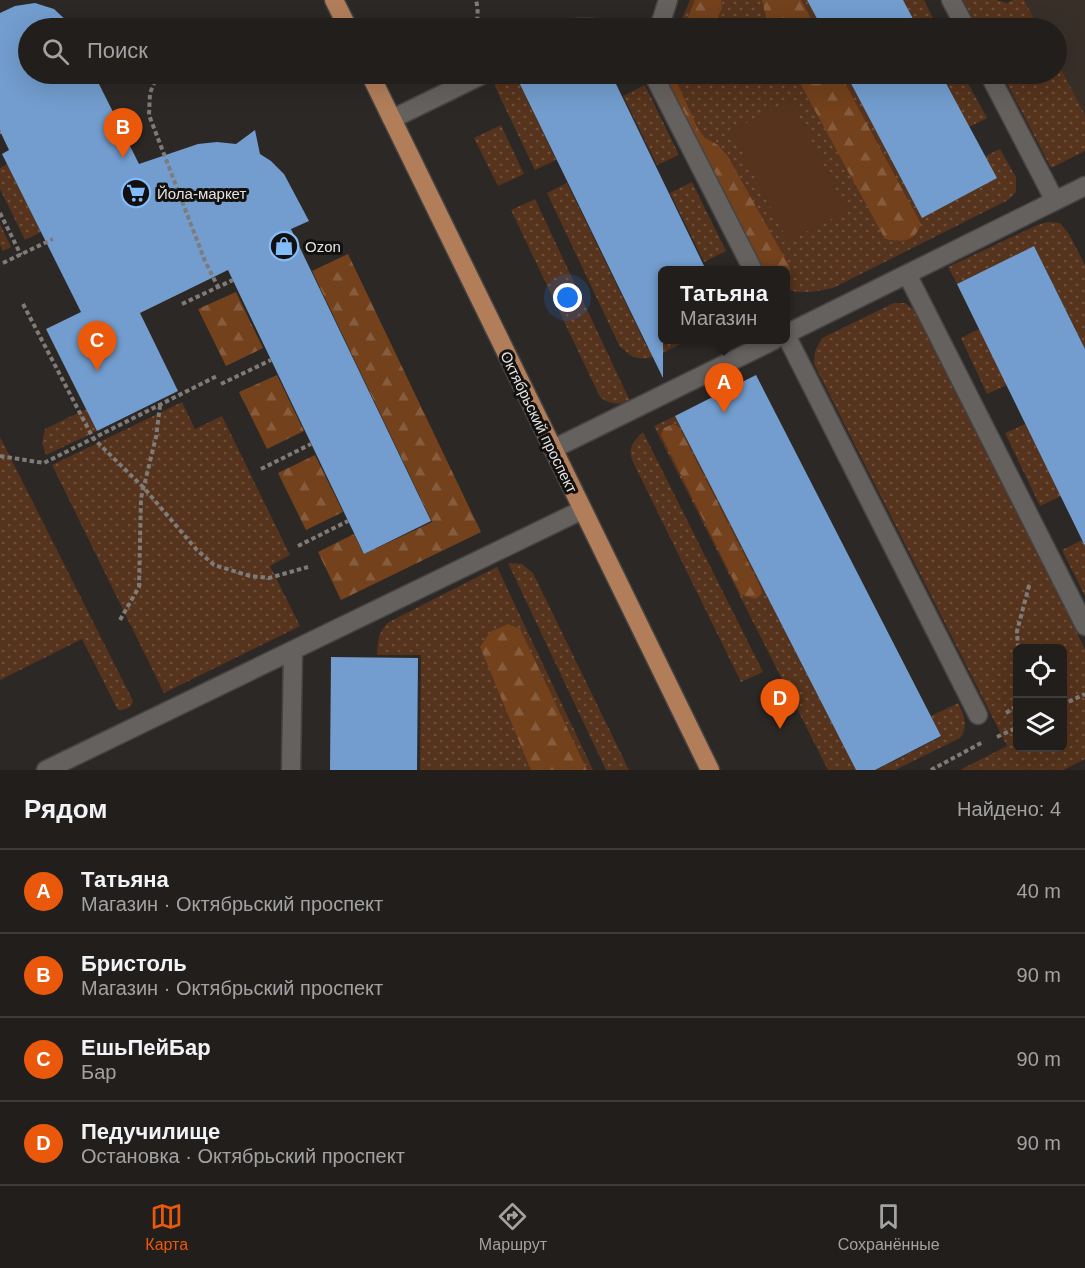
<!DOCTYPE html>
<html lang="ru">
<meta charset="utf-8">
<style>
:root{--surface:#211e1c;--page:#2d2b29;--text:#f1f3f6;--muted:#a2a2a3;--line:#3e3c3b;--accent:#ea580c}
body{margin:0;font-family:Helvetica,sans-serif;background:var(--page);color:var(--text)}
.controls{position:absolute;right:18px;bottom:18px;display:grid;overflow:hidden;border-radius:9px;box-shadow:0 6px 24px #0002}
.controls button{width:54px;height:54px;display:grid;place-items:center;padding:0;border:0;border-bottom:2px solid var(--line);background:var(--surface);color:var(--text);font:30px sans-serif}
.you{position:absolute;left:568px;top:298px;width:21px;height:21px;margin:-15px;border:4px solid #fff;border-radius:50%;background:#1a73e8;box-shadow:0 0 0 9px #1a73e833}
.badge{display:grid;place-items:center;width:39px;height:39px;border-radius:50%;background:var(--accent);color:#fff;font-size:20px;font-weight:700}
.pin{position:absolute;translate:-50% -50px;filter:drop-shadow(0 2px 3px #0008)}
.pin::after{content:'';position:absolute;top:32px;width:21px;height:18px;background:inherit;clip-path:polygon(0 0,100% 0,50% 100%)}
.popup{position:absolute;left:658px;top:266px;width:132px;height:78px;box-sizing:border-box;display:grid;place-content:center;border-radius:9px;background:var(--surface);filter:drop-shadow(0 2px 4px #0005);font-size:20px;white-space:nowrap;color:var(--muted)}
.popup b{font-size:22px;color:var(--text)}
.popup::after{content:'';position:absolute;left:50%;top:100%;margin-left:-12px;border:12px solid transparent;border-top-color:var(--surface)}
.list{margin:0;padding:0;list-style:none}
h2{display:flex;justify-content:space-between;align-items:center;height:78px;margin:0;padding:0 24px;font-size:26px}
h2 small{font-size:20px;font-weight:400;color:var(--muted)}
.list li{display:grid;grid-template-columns:39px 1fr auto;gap:18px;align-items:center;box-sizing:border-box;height:84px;padding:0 24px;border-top:2px solid var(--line)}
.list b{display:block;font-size:22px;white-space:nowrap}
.list p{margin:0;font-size:20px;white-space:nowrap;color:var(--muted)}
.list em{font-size:20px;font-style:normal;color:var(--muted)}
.icon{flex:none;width:33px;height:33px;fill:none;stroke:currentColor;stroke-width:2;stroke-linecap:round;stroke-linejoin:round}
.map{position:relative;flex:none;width:1085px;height:770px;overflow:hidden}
.search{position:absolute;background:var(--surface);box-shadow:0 6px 24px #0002;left:18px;right:18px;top:18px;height:66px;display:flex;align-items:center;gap:15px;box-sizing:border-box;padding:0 21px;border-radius:33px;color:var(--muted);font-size:22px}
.sheet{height:414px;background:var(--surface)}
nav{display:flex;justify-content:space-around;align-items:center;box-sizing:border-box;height:84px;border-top:2px solid var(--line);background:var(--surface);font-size:16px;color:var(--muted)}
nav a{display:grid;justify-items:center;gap:3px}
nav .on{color:var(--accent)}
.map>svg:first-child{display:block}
.built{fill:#382f29}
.grass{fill:url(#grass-dots);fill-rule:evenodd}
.forest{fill:url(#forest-firs)}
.garden{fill:#55331c}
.building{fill:#729dce}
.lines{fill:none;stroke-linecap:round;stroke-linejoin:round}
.lane-casing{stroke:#464342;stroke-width:21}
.primary-casing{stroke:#464342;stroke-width:21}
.path{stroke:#7e7b79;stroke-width:4;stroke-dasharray:4.5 3;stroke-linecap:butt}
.lane{stroke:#65615f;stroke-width:18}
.primary{stroke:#b27e5a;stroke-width:18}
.labels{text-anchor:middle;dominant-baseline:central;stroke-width:6;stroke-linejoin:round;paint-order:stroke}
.poi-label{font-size:15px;fill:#e5e3e2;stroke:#131110;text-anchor:start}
.street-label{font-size:15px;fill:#e5e3e2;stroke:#131110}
</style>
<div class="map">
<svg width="1085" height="770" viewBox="0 0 1085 770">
<defs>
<pattern id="grass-dots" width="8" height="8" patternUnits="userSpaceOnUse" patternTransform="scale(1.5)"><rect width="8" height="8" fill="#55331c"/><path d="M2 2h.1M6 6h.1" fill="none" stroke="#6d503d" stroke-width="1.8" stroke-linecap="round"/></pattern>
<pattern id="forest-firs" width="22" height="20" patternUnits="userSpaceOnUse" patternTransform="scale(1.5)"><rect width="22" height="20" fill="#73411c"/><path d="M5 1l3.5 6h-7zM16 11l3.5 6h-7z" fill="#875c3d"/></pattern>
</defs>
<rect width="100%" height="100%" fill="#2c2826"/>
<path class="built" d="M 1024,0 L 1085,0 L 1085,115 L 1057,61 L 1056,28 L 1039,28 Z"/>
<path class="grass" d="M 690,0 L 807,0 L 822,28 L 678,28 Z
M 903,0 L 924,0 L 934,20 L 918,28 Z
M 963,0 L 996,0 L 1007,3 L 1013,0 L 1024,0 L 1039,28 L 978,28 Z
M 1057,61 L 1085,115 L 1085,151 L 1051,168 L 1002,74 L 1056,74 Z
M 499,74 L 515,74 L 556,160 L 535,170 L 497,91 L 494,81 Z
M 661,74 L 846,74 L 922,217 L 996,177 L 985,156 L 1000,149 L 1016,177 L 1016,192 L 1008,200 L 833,288 C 817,291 802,295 786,289 L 786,270 Z
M 941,74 L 963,74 L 987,118 L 969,127 Z
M 645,85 L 679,155 L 657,165 L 623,96 Z
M 501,125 L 524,174 L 498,186 L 474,138 Z
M 7,164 L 41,232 L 25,240 L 0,189 L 0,168 Z
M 692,182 L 726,251 L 704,262 L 670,193 Z
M 567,183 L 648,349 L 669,340 L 688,340 C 673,347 649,365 632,356 C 628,354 624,349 620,347 L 547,193 Z
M 535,199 L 630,401 C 619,406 609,404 600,397 L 511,210 Z
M 1047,222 L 1060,223 L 1069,234 L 1085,265 L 1085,349 L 1034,246 L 957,284 L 948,267 L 1035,226 Z
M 0,224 L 11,247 L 3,251 L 0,245 Z
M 894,303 L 905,303 L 913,309 L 1085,649 L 1085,759 L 1063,770 L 960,770 L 1007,746 L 814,364 L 815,351 L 822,338 ZM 1018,648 L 1062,648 L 1062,748 L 1018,748 Z
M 979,329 L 1007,385 L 987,394 L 961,338 Z
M 182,402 L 195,429 L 222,416 L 290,555 L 270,566 L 300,626 L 164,693 L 52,465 Z
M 86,409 L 97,431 L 46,455 L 42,443 L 45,429 Z
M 675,416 L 856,770 L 828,770 L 654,426 Z
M 1025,424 L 1061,496 L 1040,506 L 1005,433 Z
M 643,432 L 763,672 L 741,682 L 632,460 C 628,447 633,442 643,432 Z
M 0,437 L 133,701 C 131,708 125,710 118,710 L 82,639 L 0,680 Z
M 1082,540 L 1085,545 L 1085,596 L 1062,550 Z
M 508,563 L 522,564 L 533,573 L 629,770 L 606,770 Z
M 497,567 L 593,770 L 420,770 L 421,655 L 377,655 C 378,640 378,632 389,622 Z
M 958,703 C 964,715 969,726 960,738 L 895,770 L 876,770 L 941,737 L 931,716 Z"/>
<path class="forest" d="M 695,0 L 721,0 L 722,8 L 713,28 L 684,28 Z
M 762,0 L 801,0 L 816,28 L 771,28 L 767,21 Z
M 667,74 L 675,78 L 698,129 L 705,138 L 718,145 L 727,155 L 790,267 L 789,274 L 786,278 L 786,270 L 761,270 L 665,77 Z
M 795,74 L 840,74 L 921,224 C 914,243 903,242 885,239 Z
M 348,254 L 481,532 L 341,600 L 318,552 L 354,534 L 364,554 L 432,522 L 312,271 Z
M 236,292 L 263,348 L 226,366 L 198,309 Z
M 277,375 L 304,431 L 267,449 L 239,392 Z
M 673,424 L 679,427 L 761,588 L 762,593 L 756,599 L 741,595 L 661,435 L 664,428 Z
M 315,455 L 343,512 L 306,530 L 278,473 Z
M 508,624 L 520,629 L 587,770 L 531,770 L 480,647 L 490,632 Z"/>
<path class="garden" d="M 791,100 L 847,211 L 788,241 L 731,131 Z"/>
<path class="building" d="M 807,0 L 903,0 L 918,28 L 822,28 Z
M 35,3 L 54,9 L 69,23 L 72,28 L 28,28 L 28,74 L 94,74 L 139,164 L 198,144 L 217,142 L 236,144 L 255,130 L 260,154 L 271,161 L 284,174 L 309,221 L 291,229 L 431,521 L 364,554 L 228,270 L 140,313 L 178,391 L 97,431 L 46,329 L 81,312 L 2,154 L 9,150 L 0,131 L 0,13 L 15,6 Z
M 515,74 L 611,74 L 616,84 L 706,270 L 663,270 L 663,378 Z
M 846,74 L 941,74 L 997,178 L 922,218 Z
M 1034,246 L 1085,349 L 1085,546 L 957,284 Z
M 756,375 L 941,736 L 875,770 L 856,770 L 675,416 Z
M 331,657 L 418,658 L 417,770 L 330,770 Z"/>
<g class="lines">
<g class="lane-casing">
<path id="lane" d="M 951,0 L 966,28
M 577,28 L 593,28
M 656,28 L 660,25 L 668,0
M 653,74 L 753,270
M 989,74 L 1055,201
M 392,119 L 484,74
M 907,274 L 1085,626
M 786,334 L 1085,186
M 786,335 L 978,715
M 553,449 L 774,340
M 46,770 L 582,510
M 291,770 L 293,651"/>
</g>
<g class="primary-casing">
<path id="primary" d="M 334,0 L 348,28
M 370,74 L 710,770"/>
</g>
<path class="path" d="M 474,28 C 479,20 478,9 476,0
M 158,74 L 150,93 L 149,115 L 205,261 L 218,287
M 692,74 L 711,76 L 714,83
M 0,132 L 1,132
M 0,213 L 21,255
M 3,263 L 53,239
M 23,304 L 93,438 L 144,488 L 196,549 L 214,565 L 250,576 L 269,578 L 308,567
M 182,304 L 233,280
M 221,384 L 271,360
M 0,456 L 44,463 L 217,376
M 261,469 L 311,444
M 298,546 L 348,521
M 120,620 L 139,587 L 141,498 L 156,437 L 160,406
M 1018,648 L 1017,631 L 1030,582
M 1062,705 L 1085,694
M 1006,713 L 1018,705
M 997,737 L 1018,727
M 931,770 L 983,742"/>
<use href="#lane" class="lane"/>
<use href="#primary" class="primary"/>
</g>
<defs>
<g id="supermarket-ring" transform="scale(1.5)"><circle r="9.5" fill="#131110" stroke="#83bcfb" stroke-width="1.5"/><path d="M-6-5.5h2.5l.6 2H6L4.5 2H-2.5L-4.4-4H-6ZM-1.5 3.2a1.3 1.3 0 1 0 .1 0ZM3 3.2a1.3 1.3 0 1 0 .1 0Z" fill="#83bcfb"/></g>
<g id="shop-ring" transform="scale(1.5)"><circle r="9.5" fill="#131110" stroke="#83bcfb" stroke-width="1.5"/><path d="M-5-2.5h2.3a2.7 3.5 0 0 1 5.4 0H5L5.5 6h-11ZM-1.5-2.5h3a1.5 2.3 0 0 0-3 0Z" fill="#83bcfb"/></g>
</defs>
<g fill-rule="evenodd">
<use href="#supermarket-ring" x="136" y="193"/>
<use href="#shop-ring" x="284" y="246"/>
</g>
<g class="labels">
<g class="poi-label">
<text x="157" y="193">Йола-маркет</text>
<text x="305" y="246">Ozon</text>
</g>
<g class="street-label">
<text transform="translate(539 422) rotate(64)">Октябрьский проспект</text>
</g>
</g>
</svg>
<div class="controls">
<button><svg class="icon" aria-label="locate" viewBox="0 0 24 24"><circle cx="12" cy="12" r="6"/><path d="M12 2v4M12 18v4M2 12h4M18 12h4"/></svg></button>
<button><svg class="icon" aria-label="layers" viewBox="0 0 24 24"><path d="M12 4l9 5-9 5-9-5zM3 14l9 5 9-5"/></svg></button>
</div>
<div class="you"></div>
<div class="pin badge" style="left:724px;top:413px">A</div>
<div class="popup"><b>Татьяна</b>Магазин</div>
<div class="pin badge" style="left:123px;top:158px">B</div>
<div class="pin badge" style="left:97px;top:371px">C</div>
<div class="pin badge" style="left:780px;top:729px">D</div>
<div class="search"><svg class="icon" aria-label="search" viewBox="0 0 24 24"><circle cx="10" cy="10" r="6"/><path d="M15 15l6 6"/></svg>Поиск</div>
</div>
<section class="sheet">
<h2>Рядом<small>Найдено: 4</small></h2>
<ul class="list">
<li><span class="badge">A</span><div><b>Татьяна</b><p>Магазин · Октябрьский проспект</p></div><em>40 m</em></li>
<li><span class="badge">B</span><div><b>Бристоль</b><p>Магазин · Октябрьский проспект</p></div><em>90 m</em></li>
<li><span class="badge">C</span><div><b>ЕшьПейБар</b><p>Бар</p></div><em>90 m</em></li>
<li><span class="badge">D</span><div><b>Педучилище</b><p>Остановка · Октябрьский проспект</p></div><em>90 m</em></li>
</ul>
</section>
<nav>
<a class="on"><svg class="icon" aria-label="map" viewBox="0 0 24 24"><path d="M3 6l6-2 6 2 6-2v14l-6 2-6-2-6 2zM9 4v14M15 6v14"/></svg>Карта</a>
<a><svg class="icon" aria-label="directions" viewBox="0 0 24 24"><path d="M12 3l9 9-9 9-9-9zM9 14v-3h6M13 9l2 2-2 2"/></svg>Маршрут</a>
<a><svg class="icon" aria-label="saved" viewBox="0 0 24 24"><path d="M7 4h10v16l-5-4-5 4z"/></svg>Сохранённые</a>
</nav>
